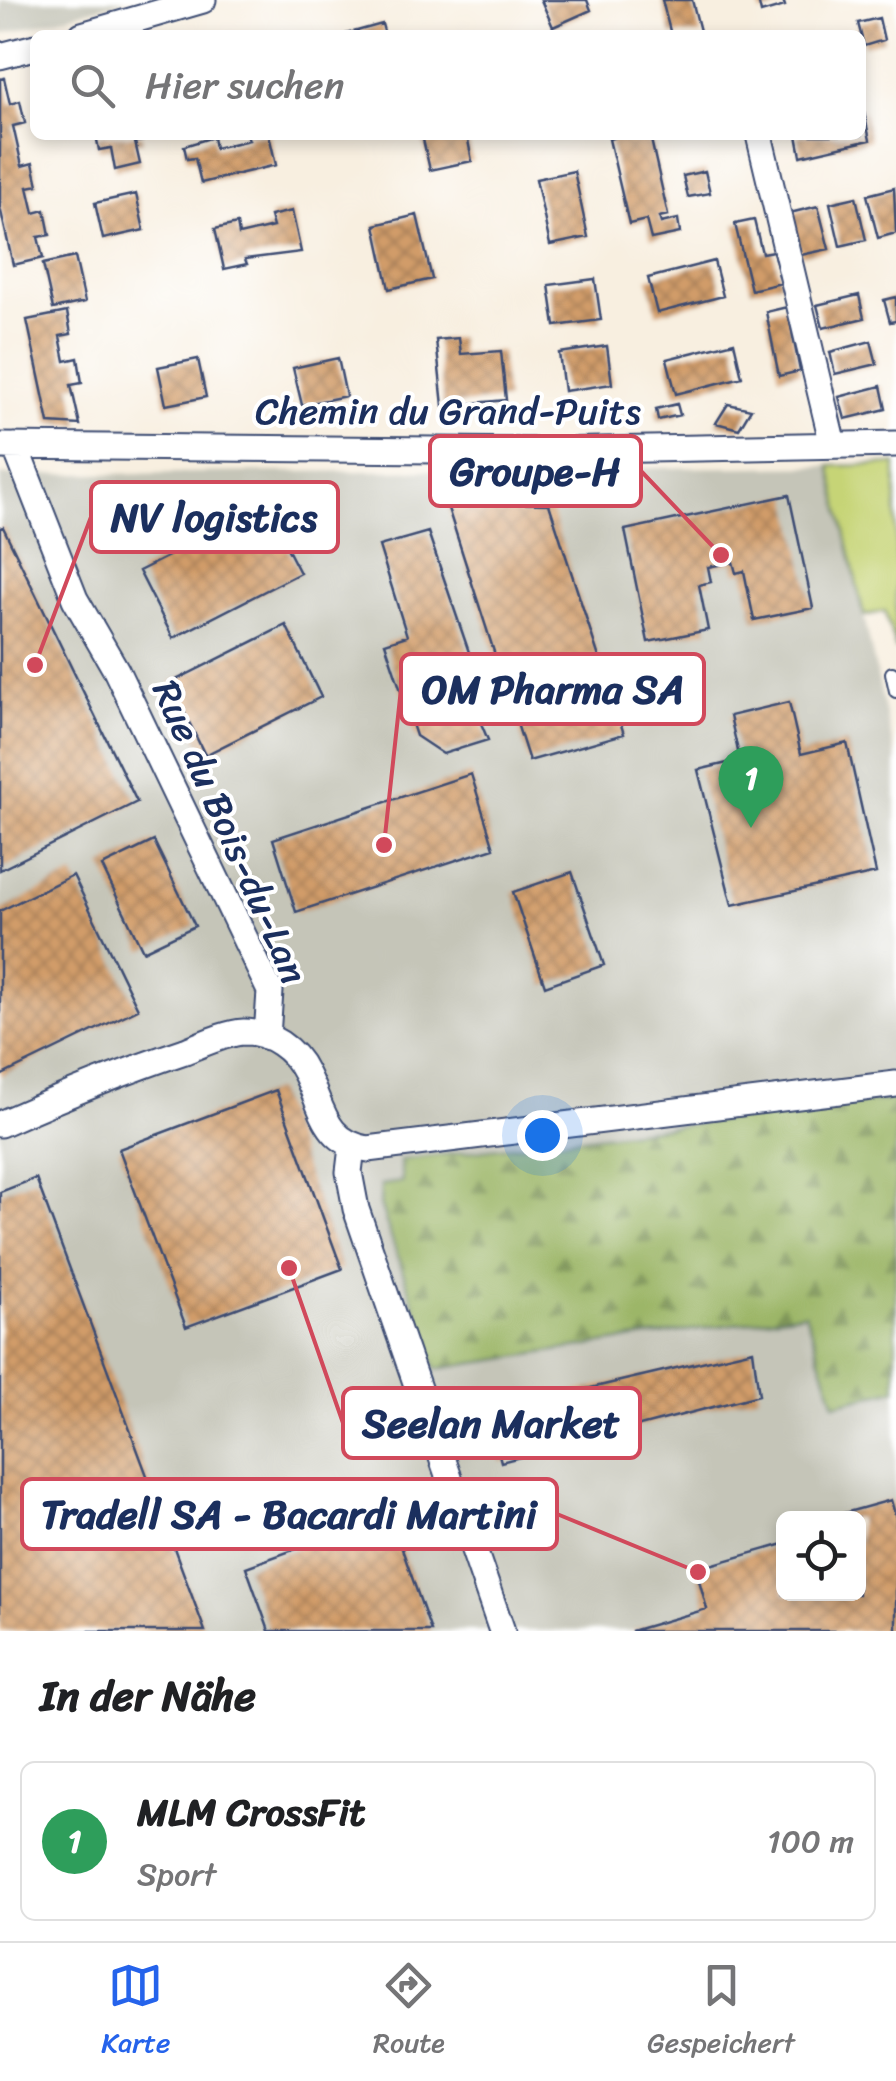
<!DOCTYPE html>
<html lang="de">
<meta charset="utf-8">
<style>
:root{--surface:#fff;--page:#f6f6f6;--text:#202124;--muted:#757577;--line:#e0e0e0;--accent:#2563eb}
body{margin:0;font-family:Sriracha,sans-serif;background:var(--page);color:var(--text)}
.controls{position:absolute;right:30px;bottom:30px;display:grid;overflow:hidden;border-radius:15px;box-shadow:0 5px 15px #0003}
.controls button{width:90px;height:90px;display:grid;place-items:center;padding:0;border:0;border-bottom:2px solid var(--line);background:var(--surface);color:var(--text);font:50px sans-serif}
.you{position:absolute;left:542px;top:1135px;width:35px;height:35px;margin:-25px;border:8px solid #fff;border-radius:50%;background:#1a73e8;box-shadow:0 0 0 15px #1a73e833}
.badge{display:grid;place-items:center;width:65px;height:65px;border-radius:50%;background:var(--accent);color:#fff;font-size:32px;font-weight:700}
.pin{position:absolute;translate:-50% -82px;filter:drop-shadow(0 2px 5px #0008)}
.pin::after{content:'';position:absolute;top:52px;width:35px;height:30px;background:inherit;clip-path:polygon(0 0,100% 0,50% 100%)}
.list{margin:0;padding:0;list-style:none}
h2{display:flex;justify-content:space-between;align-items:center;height:130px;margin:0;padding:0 40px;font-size:42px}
h2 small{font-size:32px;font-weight:400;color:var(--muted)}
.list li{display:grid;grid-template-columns:65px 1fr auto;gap:30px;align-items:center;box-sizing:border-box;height:160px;margin:0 20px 20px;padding:0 20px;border:2px solid var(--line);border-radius:15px}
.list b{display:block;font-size:38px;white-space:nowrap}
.list p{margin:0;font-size:32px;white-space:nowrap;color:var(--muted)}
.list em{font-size:32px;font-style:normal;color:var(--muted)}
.icon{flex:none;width:55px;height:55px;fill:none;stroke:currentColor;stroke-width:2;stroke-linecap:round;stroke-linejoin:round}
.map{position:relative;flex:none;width:896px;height:1631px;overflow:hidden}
.search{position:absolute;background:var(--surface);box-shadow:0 5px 15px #0003;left:30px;right:30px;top:30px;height:110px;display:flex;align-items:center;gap:25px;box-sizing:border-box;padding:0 35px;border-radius:15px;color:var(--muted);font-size:38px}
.sheet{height:310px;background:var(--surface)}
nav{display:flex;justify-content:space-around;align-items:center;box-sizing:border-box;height:140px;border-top:2px solid var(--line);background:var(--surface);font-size:28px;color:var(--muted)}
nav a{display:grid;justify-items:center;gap:5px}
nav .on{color:var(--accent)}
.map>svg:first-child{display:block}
.industrial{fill:#c5c5b8;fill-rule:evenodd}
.grass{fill:#c6d476;stroke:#70826a;stroke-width:2.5}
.forest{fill:url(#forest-firs);stroke:#5c7262;stroke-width:2.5}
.building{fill:url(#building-cross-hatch)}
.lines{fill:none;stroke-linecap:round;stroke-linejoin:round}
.lane-casing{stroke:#3c4c72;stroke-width:16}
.street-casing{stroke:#3c4c72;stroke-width:29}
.lane{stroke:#fff;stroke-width:12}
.street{stroke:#fff;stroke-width:25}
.labels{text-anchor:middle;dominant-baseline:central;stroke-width:8;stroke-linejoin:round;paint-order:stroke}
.street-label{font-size:38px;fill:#1b2f5e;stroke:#fff}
.leader{fill:none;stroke:#d1495b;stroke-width:4}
.callout-dot{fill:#d1495b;stroke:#fff;stroke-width:4}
.callout{fill:#fff;stroke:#d1495b;stroke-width:4}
.callout-label{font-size:40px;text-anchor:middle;font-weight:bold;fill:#1b2f5e}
</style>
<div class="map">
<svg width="896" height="1631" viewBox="0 0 896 1631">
<defs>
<pattern id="forest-firs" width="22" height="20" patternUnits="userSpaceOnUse" patternTransform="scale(2.5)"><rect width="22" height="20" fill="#9cb667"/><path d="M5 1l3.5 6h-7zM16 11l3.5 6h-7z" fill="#7e9458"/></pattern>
<pattern id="building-cross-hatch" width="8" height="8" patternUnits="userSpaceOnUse" patternTransform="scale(2.5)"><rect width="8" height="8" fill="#d19c69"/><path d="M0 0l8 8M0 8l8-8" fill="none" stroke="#a9805a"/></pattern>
</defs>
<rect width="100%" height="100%" fill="#fff"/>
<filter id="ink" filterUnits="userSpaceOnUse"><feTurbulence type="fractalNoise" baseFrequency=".01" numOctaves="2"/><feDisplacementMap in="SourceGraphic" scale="20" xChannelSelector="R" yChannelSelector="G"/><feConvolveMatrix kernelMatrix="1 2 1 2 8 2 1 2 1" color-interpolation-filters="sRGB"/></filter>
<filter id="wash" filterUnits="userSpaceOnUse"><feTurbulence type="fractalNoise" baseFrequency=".0048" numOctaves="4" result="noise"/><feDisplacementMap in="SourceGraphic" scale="40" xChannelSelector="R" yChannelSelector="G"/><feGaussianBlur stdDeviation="2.25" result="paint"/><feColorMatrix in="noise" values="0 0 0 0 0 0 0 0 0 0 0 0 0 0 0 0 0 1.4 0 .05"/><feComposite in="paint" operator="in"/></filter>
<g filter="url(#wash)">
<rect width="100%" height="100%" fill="#f8efe0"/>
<path class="industrial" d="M 0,0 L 125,0 L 0,35 Z
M 830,466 L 896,759 L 896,1099 L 400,1160 L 436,1369 L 806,1313 L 835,1404 L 896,1389 L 896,1631 L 0,1631 L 0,475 ZM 784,1518 L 858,1518 L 858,1594 L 784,1594 Z"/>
<path class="grass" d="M 896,464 L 896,650 L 885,611 L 864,616 L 830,466 Z"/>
<path class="forest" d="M 896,1099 L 896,1389 L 835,1404 L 805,1313 L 436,1369 L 380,1205 L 381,1185 L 402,1182 L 400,1160 Z"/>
<g id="blocks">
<path class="building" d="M 541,0 L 587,0 L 591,10 L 553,27 Z
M 662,0 L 692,0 L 701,35 L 671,35 Z
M 758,0 L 783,0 L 785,6 L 761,13 Z
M 879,18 L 884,40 L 864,46 L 858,23 Z
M 382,24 L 385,35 L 346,35 L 346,34 Z
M 4,78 L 10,104 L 20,101 L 25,123 L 13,126 L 22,166 L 33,163 L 38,185 L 28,187 L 34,213 L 45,210 L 50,235 L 38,237 L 43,258 L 13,265 L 0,207 L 0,79 Z
M 863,108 L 870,140 L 801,156 L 797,135 L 861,135 Z
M 96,135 L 142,135 L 143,141 L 135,142 L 140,164 L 115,170 L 111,148 L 99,150 Z
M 247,135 L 269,135 L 276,165 L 201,183 L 195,158 L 187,159 L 184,146 L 213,137 L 215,148 L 249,140 Z
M 422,135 L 467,135 L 472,161 L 430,170 Z
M 623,135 L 650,135 L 668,215 L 659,217 L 661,223 L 678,219 L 680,233 L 651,239 L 646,220 L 629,224 L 609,139 Z
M 574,171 L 588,237 L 550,245 L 536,179 Z
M 705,171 L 710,193 L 688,197 L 683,176 Z
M 894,188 L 896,233 L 878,238 L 867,195 Z
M 136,194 L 144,230 L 103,239 L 95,203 Z
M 856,197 L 866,240 L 840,246 L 830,203 Z
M 818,206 L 829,249 L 801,255 L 790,213 Z
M 292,211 L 301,252 L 245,259 L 247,264 L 224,269 L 215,229 L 237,224 L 239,235 L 273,227 L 270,216 Z
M 417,215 L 432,279 L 389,289 L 375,225 Z
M 754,220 L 762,253 L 773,251 L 781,283 L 751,290 L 735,224 Z
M 75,257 L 85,302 L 53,309 L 43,264 Z
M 714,261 L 723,296 L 657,313 L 648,278 Z
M 595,279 L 601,320 L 555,326 L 549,285 Z
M 859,295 L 864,318 L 823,328 L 817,305 Z
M 896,297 L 896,321 L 890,322 L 884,300 Z
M 787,307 L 800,371 L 779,376 L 766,312 Z
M 67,312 L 71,334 L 60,336 L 65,361 L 78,358 L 82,383 L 71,385 L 80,425 L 49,423 L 27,320 Z
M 459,338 L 461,354 L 501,351 L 506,400 L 443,406 L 436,340 Z
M 871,341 L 877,364 L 835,374 L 830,352 Z
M 734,342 L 742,377 L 676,394 L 667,359 Z
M 607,346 L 612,384 L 564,391 L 559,353 Z
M 338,358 L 346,396 L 302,405 L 293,368 Z
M 198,359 L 206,397 L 166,405 L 158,367 Z
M 881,386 L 886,409 L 845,419 L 839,397 Z
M 677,404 L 680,415 L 658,420 L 656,409 Z
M 728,404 L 751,409 L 739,429 L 716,423 Z
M 789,495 L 813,608 L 754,620 L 744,571 L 736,573 L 733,562 L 708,567 L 711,582 L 699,585 L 708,630 L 648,642 L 625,530 Z
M 446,502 L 549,504 L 624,734 L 529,761 Z
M 266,507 L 300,573 L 173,638 L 139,571 Z
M 3,527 L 137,802 L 0,870 L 0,528 Z
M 428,532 L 487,705 L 475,709 L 488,740 L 443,754 L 416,736 L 385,643 L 407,636 L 379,546 Z
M 286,625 L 321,697 L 205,755 L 170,683 Z
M 789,702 L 801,754 L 847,743 L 876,873 L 732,905 L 698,770 L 740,760 L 730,716 Z
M 471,774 L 494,848 L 296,912 L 273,839 Z
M 154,841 L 195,926 L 143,951 L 102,866 Z
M 572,872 L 604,965 L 545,986 L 513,892 Z
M 73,875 L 138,1009 L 0,1076 L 0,911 Z
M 276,1090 L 342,1269 L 186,1327 L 119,1149 Z
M 36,1178 L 205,1631 L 0,1631 L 0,1192 Z
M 753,1350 L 759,1395 L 501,1462 L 488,1412 Z
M 891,1500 L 896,1518 L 896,1631 L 631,1631 L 707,1609 L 696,1569 L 784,1544 L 784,1594 L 858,1594 L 858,1518 L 830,1517 Z
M 390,1515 L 431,1631 L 269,1631 L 246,1567 Z"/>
</g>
</g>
<g filter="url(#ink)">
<use href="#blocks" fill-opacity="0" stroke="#3c4c72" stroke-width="2.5"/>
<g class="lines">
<g class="lane-casing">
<path id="lane" d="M 892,673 L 896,691"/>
</g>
<g class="street-casing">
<path id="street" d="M 82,35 L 203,0
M 0,56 L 35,47
M 759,135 L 833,445
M 0,446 L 549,451 L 896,444
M 15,446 L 75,599 L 116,670 L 270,991 L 267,1037
M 0,1124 C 61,1097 122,1072 185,1051 C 203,1044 225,1033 244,1032 C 270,1032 294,1049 305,1072 C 323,1106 323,1142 368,1149 L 896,1084
M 352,1147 L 349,1172 L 356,1209 L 502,1631"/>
</g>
<use href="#lane" class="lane"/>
<use href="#street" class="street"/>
</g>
</g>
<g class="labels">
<g class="street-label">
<text x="448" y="411">Chemin du Grand-Puits</text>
<text transform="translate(230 832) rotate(66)">Rue du Bois-du-Lan</text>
</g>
</g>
<path class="leader" d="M721 555L641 471M35 665L91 517M384 845L401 689M289 1268L343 1423M698 1572L557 1514"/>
<g class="callout-dot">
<circle cx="721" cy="555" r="10"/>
<circle cx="35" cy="665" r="10"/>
<circle cx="384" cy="845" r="10"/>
<circle cx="289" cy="1268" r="10"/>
<circle cx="698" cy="1572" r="10"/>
</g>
<g class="callout">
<rect x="430" y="436" width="211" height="70" rx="10"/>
<rect x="91" y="482" width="247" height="70" rx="10"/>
<rect x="401" y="654" width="303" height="70" rx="10"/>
<rect x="343" y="1388" width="297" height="70" rx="10"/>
<rect x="22" y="1479" width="535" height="70" rx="10"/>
</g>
<g class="callout-label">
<text x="535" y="485">Groupe-H</text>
<text x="214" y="531">NV logistics</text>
<text x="553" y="703">OM Pharma SA</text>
<text x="491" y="1437">Seelan Market</text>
<text x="289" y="1528">Tradell SA - Bacardi Martini</text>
</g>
</svg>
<div class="controls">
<button><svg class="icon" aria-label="locate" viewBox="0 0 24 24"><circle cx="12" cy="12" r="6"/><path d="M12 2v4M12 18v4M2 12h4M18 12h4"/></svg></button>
</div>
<div class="you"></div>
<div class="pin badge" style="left:751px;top:828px;background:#2e9e5b">1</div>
<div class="search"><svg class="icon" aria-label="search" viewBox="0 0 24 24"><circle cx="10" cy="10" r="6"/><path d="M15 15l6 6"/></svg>Hier suchen</div>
</div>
<section class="sheet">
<h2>In der Nähe<small></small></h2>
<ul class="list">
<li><span class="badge" style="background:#2e9e5b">1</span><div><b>MLM CrossFit</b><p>Sport</p></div><em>100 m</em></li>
</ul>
</section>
<nav>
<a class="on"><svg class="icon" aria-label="map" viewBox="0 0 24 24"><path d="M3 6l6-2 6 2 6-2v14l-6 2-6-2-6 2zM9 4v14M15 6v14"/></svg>Karte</a>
<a><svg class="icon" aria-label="directions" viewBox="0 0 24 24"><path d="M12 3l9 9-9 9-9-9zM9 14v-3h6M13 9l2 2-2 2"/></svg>Route</a>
<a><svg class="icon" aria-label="saved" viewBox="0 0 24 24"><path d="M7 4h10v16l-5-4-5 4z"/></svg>Gespeichert</a>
</nav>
